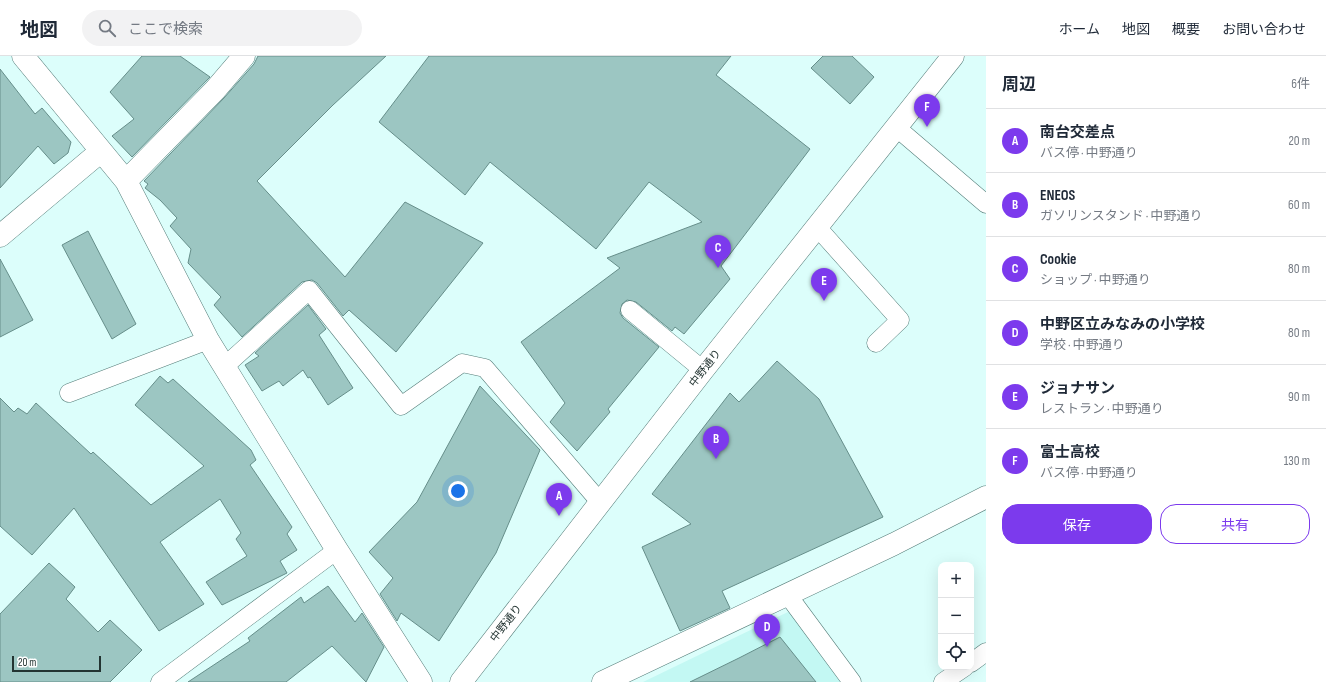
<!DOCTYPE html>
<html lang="ja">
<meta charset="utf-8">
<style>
:root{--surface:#fff;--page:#f2f2f3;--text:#1f2937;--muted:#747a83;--line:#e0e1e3;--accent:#7c3aed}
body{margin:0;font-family:"Sofia Sans Condensed","Noto Sans JP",sans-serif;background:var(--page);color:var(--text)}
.controls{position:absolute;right:12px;bottom:12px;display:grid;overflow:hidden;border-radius:8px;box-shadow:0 4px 16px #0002}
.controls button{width:36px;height:36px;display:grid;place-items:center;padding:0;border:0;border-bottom:1px solid var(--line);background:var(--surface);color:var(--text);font:20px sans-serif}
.scale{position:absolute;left:12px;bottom:10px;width:89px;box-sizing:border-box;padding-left:4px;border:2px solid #233432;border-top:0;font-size:11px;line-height:14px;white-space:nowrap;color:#233432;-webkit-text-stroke:3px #fff;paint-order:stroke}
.you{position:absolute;left:458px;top:435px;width:14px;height:14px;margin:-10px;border:3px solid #fff;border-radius:50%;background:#1a73e8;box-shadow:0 0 0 6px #1a73e833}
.badge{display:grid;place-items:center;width:26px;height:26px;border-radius:50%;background:var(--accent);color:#fff;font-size:13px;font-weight:700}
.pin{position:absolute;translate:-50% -33px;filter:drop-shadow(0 1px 2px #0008)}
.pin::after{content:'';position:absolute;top:21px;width:14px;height:12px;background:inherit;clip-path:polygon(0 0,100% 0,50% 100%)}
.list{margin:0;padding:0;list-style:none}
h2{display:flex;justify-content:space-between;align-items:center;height:52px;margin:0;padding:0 16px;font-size:17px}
h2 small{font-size:13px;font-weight:400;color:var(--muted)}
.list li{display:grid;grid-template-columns:26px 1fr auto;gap:12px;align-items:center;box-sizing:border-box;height:64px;padding:0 16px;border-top:1px solid var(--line)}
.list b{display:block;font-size:15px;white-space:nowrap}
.list p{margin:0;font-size:13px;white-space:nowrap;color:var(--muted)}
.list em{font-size:13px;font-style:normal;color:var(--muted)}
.actions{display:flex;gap:8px;padding:12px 16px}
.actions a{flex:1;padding:9px 0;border:1px solid var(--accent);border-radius:16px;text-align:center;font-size:14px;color:var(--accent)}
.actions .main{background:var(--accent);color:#fff}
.icon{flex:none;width:22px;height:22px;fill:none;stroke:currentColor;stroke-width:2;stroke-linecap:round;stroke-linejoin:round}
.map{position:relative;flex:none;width:986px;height:626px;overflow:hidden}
header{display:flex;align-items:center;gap:24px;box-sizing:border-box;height:56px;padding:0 20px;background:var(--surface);border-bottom:1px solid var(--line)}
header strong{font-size:19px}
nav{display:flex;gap:22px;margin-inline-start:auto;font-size:14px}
.search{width:280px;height:36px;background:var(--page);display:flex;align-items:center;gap:10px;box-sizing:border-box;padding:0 14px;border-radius:22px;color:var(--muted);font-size:15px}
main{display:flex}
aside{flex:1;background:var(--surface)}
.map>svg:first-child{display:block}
.built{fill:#c3f8f3}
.building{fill:#9cc6c2;stroke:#668e8a}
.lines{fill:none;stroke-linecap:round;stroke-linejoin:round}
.service-casing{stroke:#557d79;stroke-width:19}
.minor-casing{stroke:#557d79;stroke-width:23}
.secondary-casing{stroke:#557d79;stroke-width:23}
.service{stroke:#fff;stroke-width:18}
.minor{stroke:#fff;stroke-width:22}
.secondary{stroke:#fff;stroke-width:22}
.labels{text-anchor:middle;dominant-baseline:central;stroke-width:3;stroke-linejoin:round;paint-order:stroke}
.street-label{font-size:11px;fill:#233432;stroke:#fff}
</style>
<header>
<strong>地図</strong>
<div class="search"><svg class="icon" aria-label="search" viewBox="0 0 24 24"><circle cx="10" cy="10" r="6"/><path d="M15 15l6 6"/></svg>ここで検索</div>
<nav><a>ホーム</a><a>地図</a><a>概要</a><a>お問い合わせ</a></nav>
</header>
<main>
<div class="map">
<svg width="986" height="626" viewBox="0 0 986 626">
<rect width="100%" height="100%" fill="#dcfefb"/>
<path class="built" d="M 790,555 L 843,626 L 643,626 Z"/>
<path class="building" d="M 142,0 L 180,0 L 210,21 L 132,101 L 112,80 L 134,63 L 110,36 Z
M 258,0 L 386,0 L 333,49 L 257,125 L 345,221 L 405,146 L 483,187 L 396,296 L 349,254 L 343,260 L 317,227 L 312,224 L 302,226 L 242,281 L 214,249 L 221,241 L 188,207 L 191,193 L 170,170 L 177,162 L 160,144 L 145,132 L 148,128 L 144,125 L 224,42 L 254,8 Z
M 429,0 L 731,0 L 716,19 L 810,93 L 721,210 L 730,223 L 684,278 L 675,271 L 672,275 L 636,246 L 627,244 L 622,248 L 620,257 L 623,262 L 659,291 L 608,353 L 610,356 L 577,395 L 550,366 L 565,347 L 521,286 L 620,212 L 607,202 L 702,166 L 649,126 L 596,193 L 490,106 L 465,139 L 379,66 Z
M 823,0 L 852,0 L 874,21 L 850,48 L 811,12 Z
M 0,13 L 35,58 L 42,52 L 71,86 L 68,97 L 54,108 L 38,90 L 0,132 Z
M 88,175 L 136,268 L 112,283 L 62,189 Z
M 0,203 L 33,264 L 0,281 Z
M 308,249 L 326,273 L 319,279 L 353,332 L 328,349 L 310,321 L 308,322 L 303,314 L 283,330 L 279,325 L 262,335 L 245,309 L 259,300 L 255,297 Z
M 777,305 L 819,343 L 883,461 L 722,535 L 730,552 L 680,575 L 642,491 L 691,468 L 652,438 L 730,337 L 739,346 Z
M 160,320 L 168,327 L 173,323 L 251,394 L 256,404 L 250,409 L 292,471 L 287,478 L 297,494 L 280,505 L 287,517 L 222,549 L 206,526 L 247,500 L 236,483 L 241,477 L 220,443 L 160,486 L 204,548 L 159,575 L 74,452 L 32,499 L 0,470 L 0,342 L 14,356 L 18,352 L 27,358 L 36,347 L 91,398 L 93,396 L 151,449 L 204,410 L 135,349 Z
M 480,330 L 540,394 L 496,497 L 439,585 L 401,557 L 397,565 L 380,538 L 393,522 L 369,496 L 417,446 Z
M 49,507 L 75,531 L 66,543 L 98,576 L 110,564 L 142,594 L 110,626 L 0,626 L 0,558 Z
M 328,530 L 355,566 L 362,557 L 384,591 L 366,626 L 332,590 L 286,626 L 188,626 L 250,585 L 248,582 L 301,541 L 304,547 Z
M 780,581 L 816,626 L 690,626 L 739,602 Z"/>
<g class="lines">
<g class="service-casing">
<path id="service" d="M 897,72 L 986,148
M 817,171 L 900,264 L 876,287
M 630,254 L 703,314
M 225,310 L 309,234 L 401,350 L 462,307 L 485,312 L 600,446
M 69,337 L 208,284
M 787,538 L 852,626
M 971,607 L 986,596
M 160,626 L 337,494
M 943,626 L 965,611"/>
</g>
<g class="minor-casing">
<path id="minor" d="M 23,0 L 126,125 L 208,284 L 337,494 L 421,626
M 126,125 L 215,34 L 244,0
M 0,180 L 100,96
M 603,626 L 894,488 L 986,441"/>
</g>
<g class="secondary-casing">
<path id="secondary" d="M 461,626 L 703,314 L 953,0"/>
</g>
<use href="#service" class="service"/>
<use href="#minor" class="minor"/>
<use href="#secondary" class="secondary"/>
</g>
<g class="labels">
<g class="street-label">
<text transform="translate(705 312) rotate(-52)">中野通り</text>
<text transform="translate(506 567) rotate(-52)">中野通り</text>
</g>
</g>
</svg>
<div class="controls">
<button>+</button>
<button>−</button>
<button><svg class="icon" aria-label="locate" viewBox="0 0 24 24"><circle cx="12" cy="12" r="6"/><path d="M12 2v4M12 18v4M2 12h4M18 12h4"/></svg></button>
</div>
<div class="scale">20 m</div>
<div class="you"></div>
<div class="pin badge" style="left:559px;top:460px">A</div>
<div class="pin badge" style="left:716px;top:403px">B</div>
<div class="pin badge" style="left:718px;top:212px">C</div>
<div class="pin badge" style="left:767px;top:591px">D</div>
<div class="pin badge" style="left:824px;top:245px">E</div>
<div class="pin badge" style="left:927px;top:71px">F</div>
</div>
<aside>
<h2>周辺<small>6件</small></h2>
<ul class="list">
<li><span class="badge">A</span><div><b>南台交差点</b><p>バス停 · 中野通り</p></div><em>20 m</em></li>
<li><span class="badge">B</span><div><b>ENEOS</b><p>ガソリンスタンド · 中野通り</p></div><em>60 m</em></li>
<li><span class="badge">C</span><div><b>Cookie</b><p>ショップ · 中野通り</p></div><em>80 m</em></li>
<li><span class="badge">D</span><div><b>中野区立みなみの小学校</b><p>学校 · 中野通り</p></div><em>80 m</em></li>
<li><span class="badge">E</span><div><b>ジョナサン</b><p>レストラン · 中野通り</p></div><em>90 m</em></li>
<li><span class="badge">F</span><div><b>富士高校</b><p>バス停 · 中野通り</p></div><em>130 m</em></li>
</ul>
<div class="actions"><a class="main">保存</a><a>共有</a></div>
</aside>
</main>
